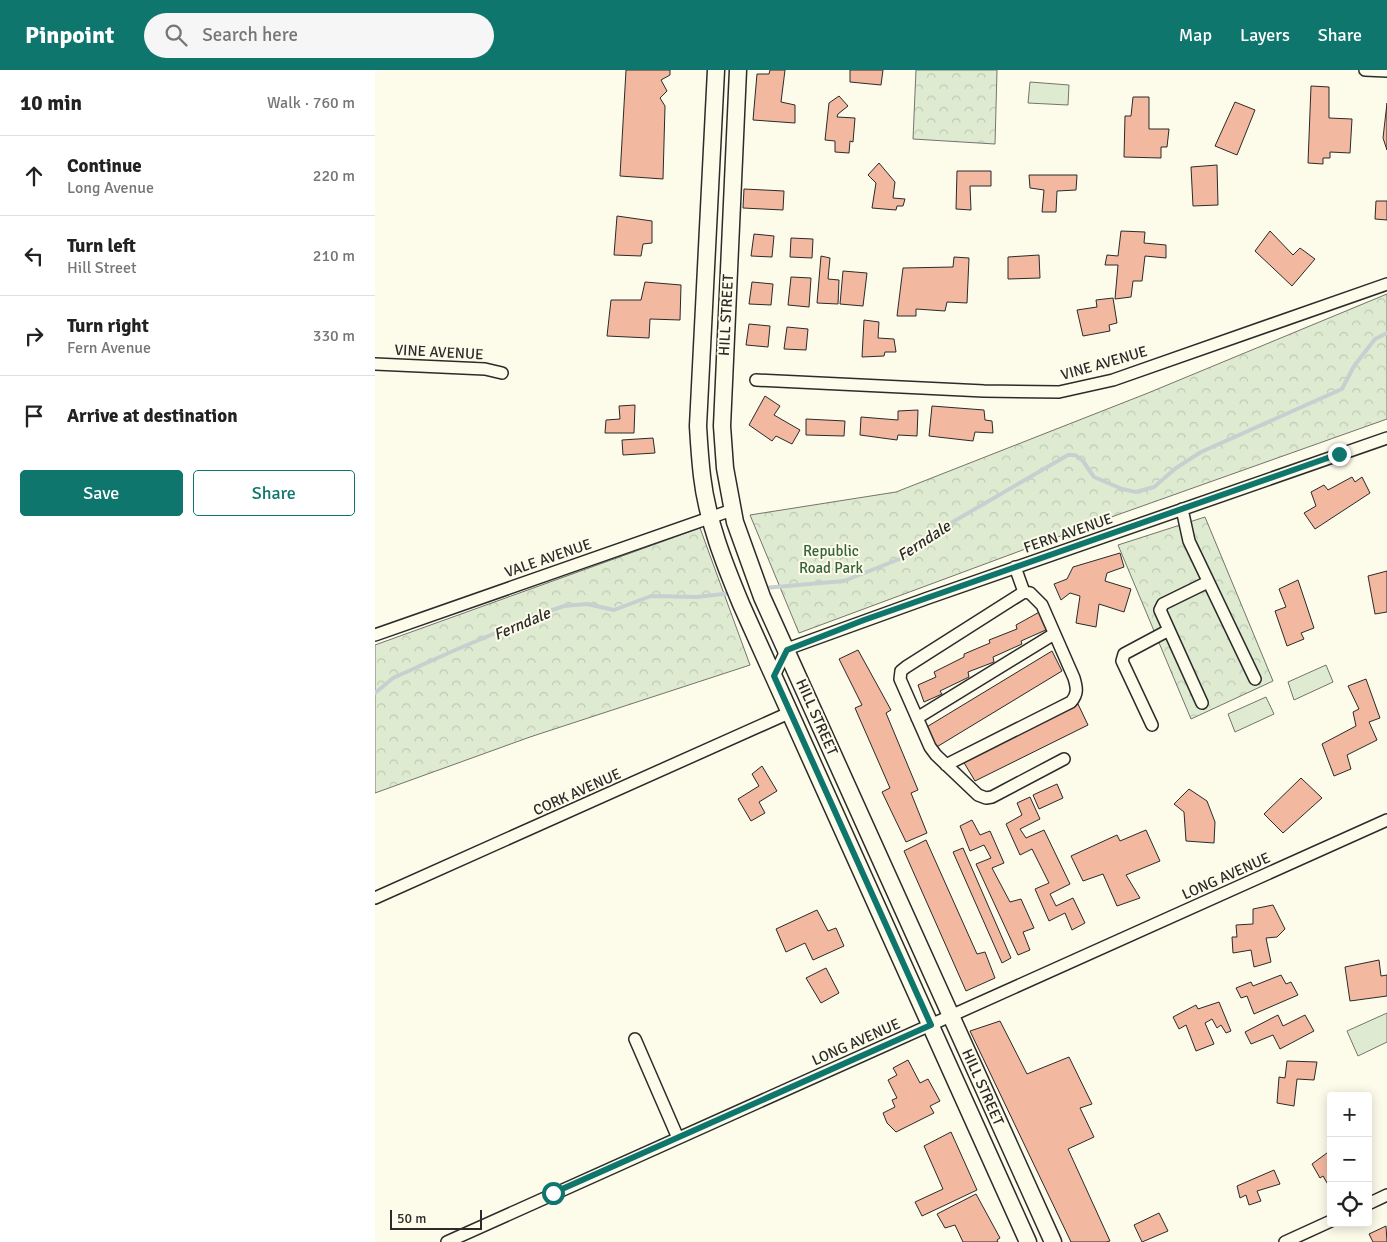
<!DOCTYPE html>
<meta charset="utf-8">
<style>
:root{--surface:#fff;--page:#f6f6f6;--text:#222;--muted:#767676;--line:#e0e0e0;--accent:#0f766e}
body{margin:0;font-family:Signika,sans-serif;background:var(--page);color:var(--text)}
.controls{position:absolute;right:15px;bottom:15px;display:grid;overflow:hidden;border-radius:5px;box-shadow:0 2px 12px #0003}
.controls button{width:45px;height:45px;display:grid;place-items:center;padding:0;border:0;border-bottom:1px solid var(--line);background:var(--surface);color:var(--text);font:25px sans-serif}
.scale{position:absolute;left:15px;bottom:12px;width:92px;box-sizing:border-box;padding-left:5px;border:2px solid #2b2b2b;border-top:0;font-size:14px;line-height:18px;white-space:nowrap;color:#2b2b2b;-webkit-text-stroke:4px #fdfbea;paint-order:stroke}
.stop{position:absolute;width:15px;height:15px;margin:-11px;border:4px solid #0f766e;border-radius:50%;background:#fff}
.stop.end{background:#0f766e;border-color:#fff;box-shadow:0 1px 5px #0008}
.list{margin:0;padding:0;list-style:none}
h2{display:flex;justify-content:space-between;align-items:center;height:65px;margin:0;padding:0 20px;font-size:21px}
h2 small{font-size:16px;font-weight:400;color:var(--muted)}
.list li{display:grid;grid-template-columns:32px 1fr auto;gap:15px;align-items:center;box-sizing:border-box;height:80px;padding:0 20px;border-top:1px solid var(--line)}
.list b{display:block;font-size:19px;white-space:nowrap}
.list p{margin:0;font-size:16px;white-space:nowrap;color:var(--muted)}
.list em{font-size:16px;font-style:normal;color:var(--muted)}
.actions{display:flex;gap:10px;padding:15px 20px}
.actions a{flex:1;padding:11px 0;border:1px solid var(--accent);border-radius:5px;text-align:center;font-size:18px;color:var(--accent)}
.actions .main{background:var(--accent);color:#fff}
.icon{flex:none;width:28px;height:28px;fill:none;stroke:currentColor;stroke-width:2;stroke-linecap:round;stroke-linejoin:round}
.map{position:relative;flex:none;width:1012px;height:1172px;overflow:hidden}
header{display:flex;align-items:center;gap:30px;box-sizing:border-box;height:70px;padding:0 25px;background:var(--accent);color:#fff}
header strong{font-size:24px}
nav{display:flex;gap:28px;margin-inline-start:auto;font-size:18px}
.search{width:350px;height:45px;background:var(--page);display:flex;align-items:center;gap:12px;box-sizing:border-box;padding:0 18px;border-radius:28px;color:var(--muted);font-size:19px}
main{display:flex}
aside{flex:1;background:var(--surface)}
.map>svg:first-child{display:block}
.park{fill:url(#park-crowns);stroke:#74746e}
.garden{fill:#deebd1;stroke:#74746e}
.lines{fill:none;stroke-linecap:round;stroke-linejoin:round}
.stream{stroke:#c7d0d0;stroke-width:4}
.building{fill:#f2b8a0;stroke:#2b2b2b}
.minor-casing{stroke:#2b2b2b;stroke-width:14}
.secondary-casing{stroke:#2b2b2b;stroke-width:19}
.minor{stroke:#fdfbea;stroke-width:11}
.secondary{stroke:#fdfbea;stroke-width:16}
.route{stroke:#0f766e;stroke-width:6}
.labels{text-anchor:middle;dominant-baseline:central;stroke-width:4;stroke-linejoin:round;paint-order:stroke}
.street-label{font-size:15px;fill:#2b2b2b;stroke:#fdfbea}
.park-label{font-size:15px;fill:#34623c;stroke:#fdfbea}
.water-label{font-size:16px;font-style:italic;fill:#2b2b2b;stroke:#fdfbea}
</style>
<header>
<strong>Pinpoint</strong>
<div class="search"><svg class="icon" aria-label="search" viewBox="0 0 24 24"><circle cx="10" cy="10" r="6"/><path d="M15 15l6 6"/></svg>Search here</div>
<nav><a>Map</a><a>Layers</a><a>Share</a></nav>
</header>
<main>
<aside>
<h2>10 min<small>Walk · 760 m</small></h2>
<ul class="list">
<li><svg class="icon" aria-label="ahead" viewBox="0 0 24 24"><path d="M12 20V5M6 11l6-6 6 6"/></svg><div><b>Continue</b><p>Long Avenue</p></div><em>220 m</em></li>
<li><svg class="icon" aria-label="left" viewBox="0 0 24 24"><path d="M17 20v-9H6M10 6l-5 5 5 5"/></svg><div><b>Turn left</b><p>Hill Street</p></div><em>210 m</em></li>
<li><svg class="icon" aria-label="right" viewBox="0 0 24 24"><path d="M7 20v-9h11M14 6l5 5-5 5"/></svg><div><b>Turn right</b><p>Fern Avenue</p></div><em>330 m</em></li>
<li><svg class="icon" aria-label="arrive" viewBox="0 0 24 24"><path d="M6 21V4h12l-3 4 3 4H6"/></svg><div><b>Arrive at destination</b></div></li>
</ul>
<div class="actions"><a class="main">Save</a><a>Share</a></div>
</aside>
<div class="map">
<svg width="1012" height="1172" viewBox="0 0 1012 1172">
<defs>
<pattern id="park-crowns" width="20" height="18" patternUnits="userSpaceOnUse" patternTransform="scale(1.25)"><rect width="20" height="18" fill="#deebd1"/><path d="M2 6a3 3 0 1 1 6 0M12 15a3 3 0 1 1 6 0" fill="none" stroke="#bfcab4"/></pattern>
</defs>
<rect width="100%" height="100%" fill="#fdfbea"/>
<path class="park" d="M 541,0 L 622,0 L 620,74 L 538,69 Z
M 1012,224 L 1012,349 L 742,445 L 424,563 L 375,445 L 521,422 L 773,323 Z
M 830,447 L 898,611 L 816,649 L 743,475 Z
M 325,458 L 375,595 L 155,667 L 0,723 L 0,575 Z"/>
<path class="garden" d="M 655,12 L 694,15 L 693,35 L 653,33 Z
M 951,595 L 958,612 L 919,630 L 913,612 Z
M 891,627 L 899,644 L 860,662 L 853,644 Z
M 1012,943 L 1012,972 L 983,986 L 972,961 Z"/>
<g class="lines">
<path class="stream" d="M 389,518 L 469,511 L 527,488 L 581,450 L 693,385 L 700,385 L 708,391 L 719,407 L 747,419 L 761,422 L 779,417 L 801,398 L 826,382 L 967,319 L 979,296 L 1000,269 L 1012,263
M 0,623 L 18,608 L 78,581 L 163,545 L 189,536 L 212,534 L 239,540 L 276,526 L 322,527 L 357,523"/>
</g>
<path class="building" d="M 251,0 L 295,0 L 295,5 L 286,10 L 292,21 L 285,28 L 290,36 L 288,109 L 245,106 Z
M 395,0 L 410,0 L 406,32 L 420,35 L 420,53 L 378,50 L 382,4 L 394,4 Z
M 475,0 L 508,0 L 506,15 L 475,12 Z
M 936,16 L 954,17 L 954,48 L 977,49 L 975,83 L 955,82 L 955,88 L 948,88 L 948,94 L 933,93 Z
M 464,26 L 473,36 L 463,44 L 462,47 L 480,48 L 478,72 L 475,71 L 474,83 L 460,82 L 460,71 L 450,70 L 454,33 Z
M 758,27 L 774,27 L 774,59 L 794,59 L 792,77 L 786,77 L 786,88 L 749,87 L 750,46 L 756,46 Z
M 860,32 L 880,40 L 862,85 L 840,76 Z
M 1012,33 L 1012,80 L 1008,68 Z
M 504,93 L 520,112 L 518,128 L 530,129 L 528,136 L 522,136 L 521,140 L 497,138 L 501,113 L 493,105 Z
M 842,95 L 843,135 L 818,136 L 816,97 Z
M 582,101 L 616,101 L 616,116 L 595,116 L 596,140 L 581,139 Z
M 654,105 L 702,105 L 701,120 L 682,121 L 681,142 L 667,142 L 669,120 L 655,118 Z
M 369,119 L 409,121 L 408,140 L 368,138 Z
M 1001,131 L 1012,131 L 1012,150 L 1000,149 Z
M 242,146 L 277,151 L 277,173 L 268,174 L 266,186 L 239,185 Z
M 746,161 L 770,162 L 769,173 L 791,175 L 791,188 L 770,186 L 767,211 L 758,211 L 756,227 L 740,229 L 743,195 L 730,195 L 732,185 L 743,186 Z
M 895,161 L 918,185 L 925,178 L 940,189 L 917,216 L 880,181 Z
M 379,164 L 399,166 L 397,187 L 376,186 Z
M 416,168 L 438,169 L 437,188 L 415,187 Z
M 664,185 L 665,208 L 633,209 L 633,187 Z
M 446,186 L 455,188 L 453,209 L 464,210 L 463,234 L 442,233 Z
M 579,187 L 594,188 L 592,233 L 572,232 L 570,241 L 541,239 L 541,246 L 522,246 L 528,198 L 578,197 Z
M 468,201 L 492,203 L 488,236 L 465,234 Z
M 416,207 L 436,208 L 434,237 L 413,235 Z
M 270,212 L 306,215 L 305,250 L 275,249 L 274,268 L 232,266 L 236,230 L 266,230 Z
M 377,212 L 398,214 L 396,235 L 374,234 Z
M 738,228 L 742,253 L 734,255 L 735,261 L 708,266 L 702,240 L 722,237 L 721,230 Z
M 489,250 L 504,252 L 503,268 L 519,269 L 521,282 L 510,282 L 509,286 L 487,287 Z
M 374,254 L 395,256 L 393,277 L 371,275 Z
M 412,257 L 433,259 L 431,280 L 409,279 Z
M 390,326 L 405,336 L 399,345 L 425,360 L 417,374 L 401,366 L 397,371 L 374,355 Z
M 260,335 L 259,363 L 230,363 L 231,350 L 245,349 L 244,336 Z
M 557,336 L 609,340 L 610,350 L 617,351 L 618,363 L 600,362 L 598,371 L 554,366 Z
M 543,340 L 542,366 L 523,365 L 522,370 L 485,365 L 486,347 L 523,350 L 523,341 Z
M 431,349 L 470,351 L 469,366 L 431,365 Z
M 278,368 L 280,383 L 248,385 L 247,370 Z
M 977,407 L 980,412 L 987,407 L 995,423 L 940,459 L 929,443 L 941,436 L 936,422 L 949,415 L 953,420 Z
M 745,483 L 749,497 L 732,503 L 730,511 L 756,519 L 749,542 L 724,534 L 721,557 L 701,553 L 705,526 L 695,523 L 686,530 L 679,514 L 692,509 L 698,497 Z
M 1012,501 L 1012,542 L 1000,544 L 993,506 Z
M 923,510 L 939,558 L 926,563 L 929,569 L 912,576 L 900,541 L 911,537 L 904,519 Z
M 668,540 L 673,559 L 646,571 L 647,574 L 618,587 L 619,592 L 593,602 L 594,607 L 565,621 L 567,624 L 549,632 L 543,615 L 561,607 L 559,602 L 589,587 L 589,584 L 615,573 L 614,570 L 642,559 L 641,555 Z
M 483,580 L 516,640 L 511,643 L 543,720 L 536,723 L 552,763 L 531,772 L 507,722 L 515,718 L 480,638 L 487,635 L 464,589 Z
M 677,581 L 687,601 L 560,678 L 550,658 Z
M 991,609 L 1005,648 L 994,652 L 1002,670 L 972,685 L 976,699 L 959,706 L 947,674 L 981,656 L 978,642 L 984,639 L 973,616 Z
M 703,634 L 713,655 L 600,711 L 588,691 Z
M 387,696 L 402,721 L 384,732 L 390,743 L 376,751 L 363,729 L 384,716 L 377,704 Z
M 926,708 L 947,728 L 908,763 L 889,744 Z
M 682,714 L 688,728 L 664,739 L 658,725 Z
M 814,719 L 832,731 L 840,752 L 839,773 L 811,771 L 809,742 L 799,734 Z
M 655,727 L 665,749 L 645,759 L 651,768 L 669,760 L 695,814 L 675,824 L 681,836 L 698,828 L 710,853 L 697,860 L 690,843 L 674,851 L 660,819 L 674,813 L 657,779 L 645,785 L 631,754 L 647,745 L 642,733 Z
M 597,750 L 605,765 L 615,761 L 629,793 L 617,798 L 635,832 L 646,829 L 659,858 L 648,862 L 655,880 L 643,885 L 601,794 L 616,788 L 609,775 L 595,781 L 585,756 Z
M 771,760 L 785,791 L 751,805 L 765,828 L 742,836 L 728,804 L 708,811 L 696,786 L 742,765 L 745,771 Z
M 551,770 L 602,884 L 610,882 L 620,908 L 591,921 L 529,781 Z
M 588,778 L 636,888 L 627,893 L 578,782 Z
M 898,835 L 910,859 L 902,867 L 891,868 L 896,892 L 879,897 L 876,880 L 858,883 L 857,867 L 862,867 L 861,855 L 878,854 L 878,839 Z
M 442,840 L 453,861 L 461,858 L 469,876 L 438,890 L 430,873 L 411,882 L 401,859 Z
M 1004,890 L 1006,906 L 1012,905 L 1012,926 L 975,931 L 970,897 Z
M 451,898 L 464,923 L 446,933 L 431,908 Z
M 906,905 L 911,914 L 916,912 L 923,925 L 879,944 L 872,926 L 866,928 L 861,918 L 876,912 L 878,916 Z
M 844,932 L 856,961 L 851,963 L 846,955 L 842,958 L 837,949 L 830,953 L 839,974 L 821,981 L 811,955 L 804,959 L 798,947 L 821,935 L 823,939 Z
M 903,945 L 908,956 L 930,945 L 939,961 L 905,979 L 898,965 L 876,974 L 870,962 Z
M 625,951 L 652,1004 L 694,987 L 717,1034 L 705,1038 L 719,1067 L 693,1079 L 735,1171 L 731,1172 L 696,1172 L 595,961 Z
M 533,990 L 545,1013 L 553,1009 L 565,1031 L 555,1036 L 559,1043 L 521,1062 L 512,1053 L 508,1043 L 520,1037 L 517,1030 L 522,1028 L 513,1010 L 522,1005 L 518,998 Z
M 912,991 L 942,992 L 939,1010 L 922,1009 L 919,1036 L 902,1033 L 904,1007 L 910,1008 Z
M 576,1062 L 602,1120 L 547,1146 L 540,1132 L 568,1119 L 549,1076 Z
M 956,1080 L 956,1117 L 955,1118 L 948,1106 L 945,1108 L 937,1094 Z
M 899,1100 L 905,1114 L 882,1121 L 886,1131 L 874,1135 L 871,1125 L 865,1128 L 862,1116 Z
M 601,1124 L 625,1168 L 622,1170 L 623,1172 L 588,1172 L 580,1155 L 570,1158 L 562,1144 Z
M 784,1143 L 793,1161 L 767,1172 L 759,1155 Z
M 1011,1156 L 1012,1172 L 998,1172 L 994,1164 Z"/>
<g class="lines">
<g class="minor-casing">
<path id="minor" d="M 990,0 L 1012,1
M 0,294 L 110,299 L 127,303
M 381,310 L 609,321 L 684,322 L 738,310 L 1012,214
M 807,439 L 814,471 L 880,609
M 649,522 L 531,597 L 526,601 L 525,609 L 555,677 L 561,685 L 603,725 L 611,728 L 617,727 L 689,689
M 0,565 L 357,440
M 399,606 L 412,579 L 553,528 L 1012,368
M 827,633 L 785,540 L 788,534 L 833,512
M 542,648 L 679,564
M 777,655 L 747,591 L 749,584 L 794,560
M 571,695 L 696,632 C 703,624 702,618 699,608 L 667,535 L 655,523 L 649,522 L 640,497
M 0,828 L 416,642
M 260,969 L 303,1068
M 993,1134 L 1012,1125
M 72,1172 L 1012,750
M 910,1172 L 956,1151"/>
</g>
<g class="secondary-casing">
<path id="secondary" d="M 341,0 L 323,356 C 324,373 325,389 327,406 C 332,450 349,493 366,534 L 653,1172
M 363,0 L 347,356 L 350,398 L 360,452 L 387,527 L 678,1172"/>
</g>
<use href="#minor" class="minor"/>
<use href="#secondary" class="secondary"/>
</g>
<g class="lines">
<path class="route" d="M 178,1123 L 556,955 L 399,606 L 412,580 L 489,550 L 964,384"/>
</g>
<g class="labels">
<g class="street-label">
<text transform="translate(351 245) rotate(-87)">HILL STREET</text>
<text transform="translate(64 282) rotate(3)">VINE AVENUE</text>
<text transform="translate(729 293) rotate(-16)">VINE AVENUE</text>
<text transform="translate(693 463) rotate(-19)">FERN AVENUE</text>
<text transform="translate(173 488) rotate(-19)">VALE AVENUE</text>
<text transform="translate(442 647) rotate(66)">HILL STREET</text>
<text transform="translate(202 722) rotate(-24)">CORK AVENUE</text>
<text transform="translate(851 806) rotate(-24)">LONG AVENUE</text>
<text transform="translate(481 972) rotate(-24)">LONG AVENUE</text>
<text transform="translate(608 1017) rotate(66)">HILL STREET</text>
</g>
<g class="park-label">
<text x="456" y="481">Republic<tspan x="456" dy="17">Road Park</tspan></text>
</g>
<g class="water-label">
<text transform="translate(549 471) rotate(-33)">Ferndale</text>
<text transform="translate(147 554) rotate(-23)">Ferndale</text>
</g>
</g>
</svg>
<div class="controls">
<button>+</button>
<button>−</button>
<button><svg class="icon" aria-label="locate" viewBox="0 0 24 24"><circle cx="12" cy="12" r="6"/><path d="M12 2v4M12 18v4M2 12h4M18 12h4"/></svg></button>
</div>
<div class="scale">50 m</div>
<div class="stop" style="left:178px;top:1123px"></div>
<div class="stop end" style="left:964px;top:384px"></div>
</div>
</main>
